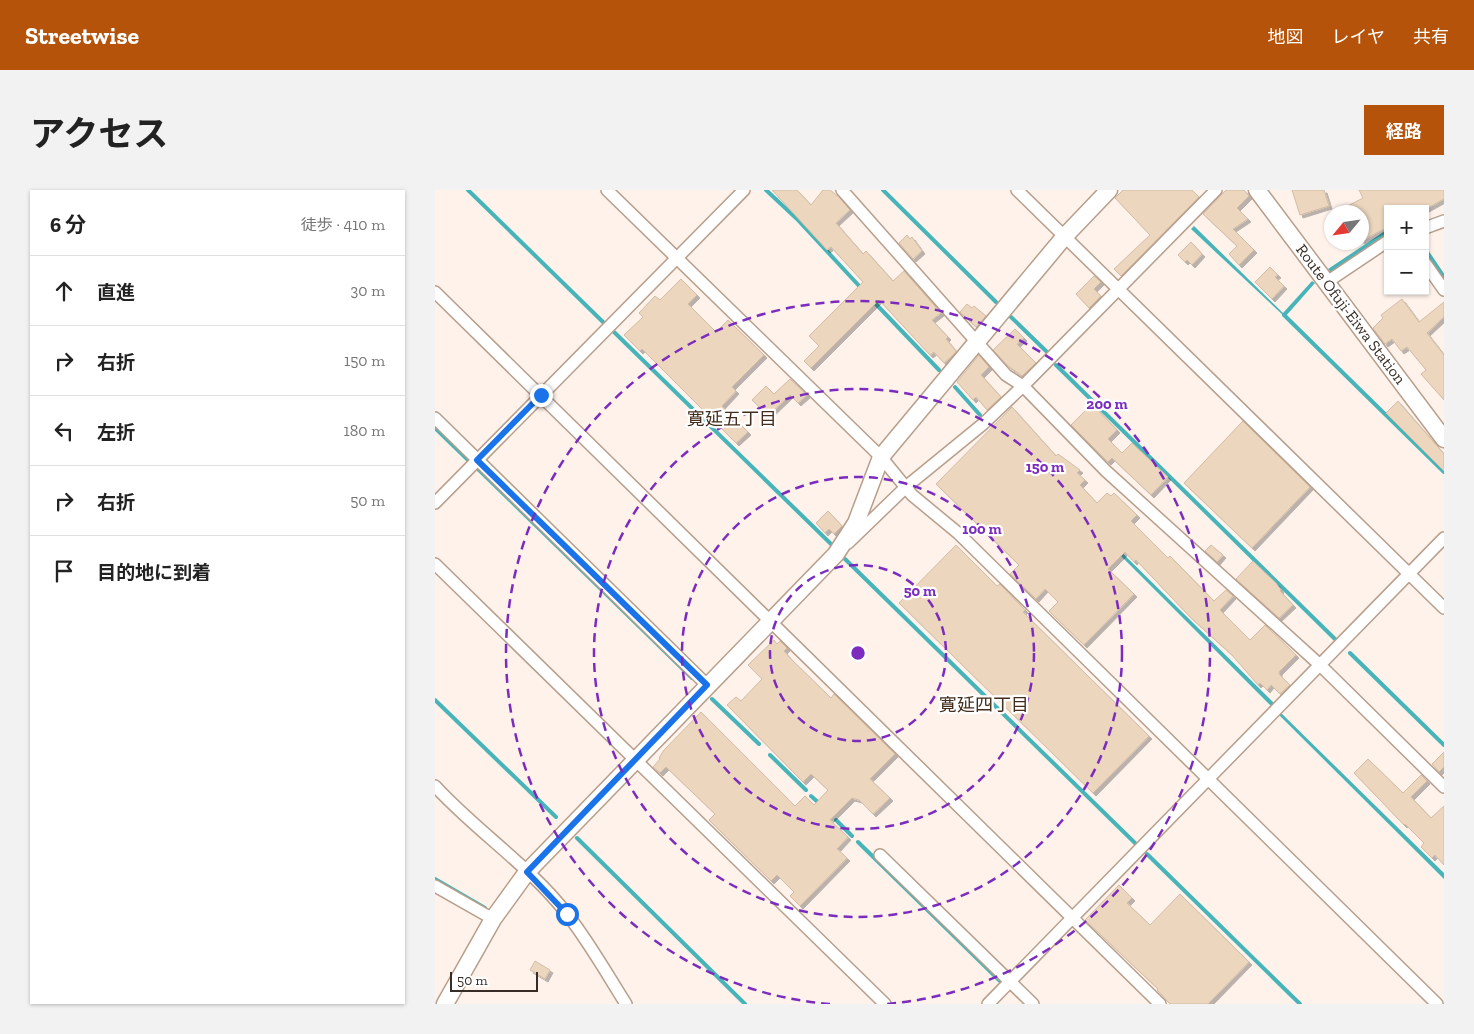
<!DOCTYPE html>
<html lang="ja">
<meta charset="utf-8">
<style>
:root{--surface:#fff;--page:#f2f2f2;--text:#222;--muted:#767676;--line:#e0e0e0;--accent:#b45309}
body{margin:0;font-family:"Zilla Slab","Noto Sans JP",serif;background:var(--page);color:var(--text)}
.controls{position:absolute;right:15px;top:15px;display:grid;overflow:hidden;border-radius:0px;box-shadow:0 1px 4px #0004}
.controls button{width:45px;height:45px;display:grid;place-items:center;padding:0;border:0;border-bottom:1px solid var(--line);background:var(--surface);color:var(--text);font:25px sans-serif}
.compass{position:absolute;left:889px;top:15px;width:45px;height:45px;border-radius:50%;background:var(--surface);box-shadow:0 1px 4px #0004;rotate:241deg}
.scale{position:absolute;left:15px;bottom:12px;width:88px;box-sizing:border-box;padding-left:5px;border:2px solid #382d26;border-top:0;font-size:14px;line-height:18px;white-space:nowrap;color:#382d26;-webkit-text-stroke:4px #fff;paint-order:stroke}
.stop{position:absolute;width:15px;height:15px;margin:-11px;border:4px solid #1a73e8;border-radius:50%;background:#fff}
.stop.end{background:#1a73e8;border-color:#fff;box-shadow:0 1px 5px #0008}
.list{margin:0;padding:0;list-style:none}
h2{display:flex;justify-content:space-between;align-items:center;height:65px;margin:0;padding:0 20px;font-size:21px}
h2 small{font-size:16px;font-weight:400;color:var(--muted)}
.list li{display:grid;grid-template-columns:32px 1fr auto;gap:15px;align-items:center;box-sizing:border-box;height:70px;padding:0 20px;border-top:1px solid var(--line)}
.list b{display:block;font-size:19px;white-space:nowrap}
.list em{font-size:16px;font-style:normal;color:var(--muted)}
.icon{flex:none;width:28px;height:28px;fill:none;stroke:currentColor;stroke-width:2;stroke-linecap:round;stroke-linejoin:round}
.map{position:relative;flex:none;width:1009px;height:814px;overflow:hidden;border-radius:0px}
header{display:flex;align-items:center;gap:30px;box-sizing:border-box;height:70px;padding:0 25px;background:var(--accent);color:#fff}
header strong{font-size:24px}
nav{display:flex;gap:28px;margin-inline-start:auto;font-size:18px}
.intro{display:flex;align-items:center;justify-content:space-between;box-sizing:border-box;height:120px;padding:0 30px}
h1{margin:0;font-size:35px}
.button{padding:12px 22px;border-radius:0px;background:var(--accent);color:#fff;font-size:18px;font-weight:700}
main{display:flex;gap:30px;padding:0 30px}
aside{flex:1;background:var(--surface);border-radius:0px;box-shadow:0 1px 4px #0004}
.map>svg:first-child{display:block}
.water{fill:#47b4b9}
.lines{fill:none;stroke-linecap:round;stroke-linejoin:round}
.stream{stroke:#47b4b9;stroke-width:4}
.building{fill:#ecd6bd;stroke:#d2bca5;filter:url(#shadow)}
.street-casing{stroke:#b89e8b;stroke-width:14}
.secondary-casing{stroke:#b89e8b;stroke-width:19}
.street{stroke:#fff;stroke-width:11}
.secondary{stroke:#fff;stroke-width:16}
.route{stroke:#1a73e8;stroke-width:6}
.ring{fill:none;stroke:#7b2cbf;stroke-width:2.5;stroke-dasharray:9 6}
.labels{text-anchor:middle;dominant-baseline:central;stroke-width:4.5;stroke-linejoin:round;paint-order:stroke}
.street-label{font-size:16px;fill:#382d26;stroke:#fff}
.neighbourhood-label{font-size:18px;fill:#432e1d;stroke:#fff}
.centre{fill:#7b2cbf;stroke:#fff;stroke-width:2.5}
.ring-label{font-size:15px;text-anchor:middle;font-weight:bold;fill:#7b2cbf;stroke:#fff;stroke-width:4.5;stroke-linejoin:round;paint-order:stroke}
</style>
<header>
<strong>Streetwise</strong>
<nav><a>地図</a><a>レイヤ</a><a>共有</a></nav>
</header>
<div class="intro"><h1>アクセス</h1><a class="button">経路</a></div>
<main>
<aside>
<h2>6 分<small>徒歩 · 410 m</small></h2>
<ul class="list">
<li><svg class="icon" aria-label="ahead" viewBox="0 0 24 24"><path d="M12 20V5M6 11l6-6 6 6"/></svg><div><b>直進</b></div><em>30 m</em></li>
<li><svg class="icon" aria-label="right" viewBox="0 0 24 24"><path d="M7 20v-9h11M14 6l5 5-5 5"/></svg><div><b>右折</b></div><em>150 m</em></li>
<li><svg class="icon" aria-label="left" viewBox="0 0 24 24"><path d="M17 20v-9H6M10 6l-5 5 5 5"/></svg><div><b>左折</b></div><em>180 m</em></li>
<li><svg class="icon" aria-label="right" viewBox="0 0 24 24"><path d="M7 20v-9h11M14 6l5 5-5 5"/></svg><div><b>右折</b></div><em>50 m</em></li>
<li><svg class="icon" aria-label="arrive" viewBox="0 0 24 24"><path d="M6 21V4h12l-3 4 3 4H6"/></svg><div><b>目的地に到着</b></div></li>
</ul>
</aside>
<div class="map">
<svg width="1009" height="814" viewBox="0 0 1009 814">
<defs>
<filter id="shadow"><feDropShadow dx="3" dy="3" stdDeviation="0" flood-color="#0004"/></filter>
</defs>
<rect width="100%" height="100%" fill="#fef2ea"/>
<path class="water" d="M 759,36 L 848,123 L 877,91 L 880,93 L 850,127 L 756,39 Z
M 953,39 L 953,47 L 897,84 L 893,79 Z
M 558,235 L 841,515 L 838,518 L 557,237 Z
M 844,521 L 1009,683 L 1009,689 L 842,523 Z"/>
<g class="lines">
<path class="stream" d="M 33,0 L 168,132
M 331,0 L 362,29 L 427,99
M 448,0 L 561,112
M 990,59 L 1009,87
M 438,111 L 504,180
M 849,125 L 1009,282
M 576,127 L 611,161
M 179,142 L 396,354
M 621,175 L 902,451
M 520,197 L 545,225
M 0,238 L 32,269
M 42,278 L 257,488
M 410,369 L 700,653
M 915,463 L 1009,555
M 277,509 L 324,554
M 0,510 L 121,627
M 335,565 L 371,600
M 376,606 L 385,614
M 401,630 L 417,646
M 142,648 L 310,814
M 423,652 L 565,791
M 712,664 L 865,814
M 0,689 L 50,718"/>
</g>
<path class="building" d="M 337,0 L 362,0 L 376,15 L 388,0 L 395,0 L 404,7 L 415,20 L 401,33 L 428,64 L 431,61 L 458,91 L 469,81 L 506,123 L 497,130 L 513,147 L 511,149 L 521,161 L 520,163 L 509,173 L 499,162 L 495,165 L 444,110 L 376,178 L 369,171 L 384,156 L 374,146 L 428,92 L 396,57 L 392,60 Z
M 688,0 L 757,0 L 764,7 L 686,86 L 679,79 L 715,45 L 680,8 Z
M 791,0 L 809,0 L 814,6 L 802,18 L 813,29 L 798,39 L 819,60 L 804,75 L 794,64 L 802,56 L 768,24 Z
M 857,0 L 889,0 L 894,16 L 865,25 Z
M 924,0 L 1009,0 L 1009,9 L 991,19 L 953,19 L 953,37 L 926,51 L 926,22 L 901,22 L 928,8 Z
M 472,45 L 475,49 L 477,47 L 487,61 L 478,69 L 464,53 Z
M 756,52 L 767,64 L 757,75 L 752,70 L 750,72 L 743,65 Z
M 835,77 L 843,85 L 840,87 L 849,96 L 837,109 L 820,92 Z
M 659,86 L 666,92 L 659,99 L 666,106 L 654,118 L 641,104 Z
M 246,89 L 262,105 L 253,114 L 281,142 L 293,130 L 329,165 L 297,197 L 301,201 L 287,216 L 313,242 L 301,253 L 207,159 L 205,161 L 189,145 L 208,127 L 204,123 L 220,106 L 225,110 Z
M 967,109 L 984,132 L 1009,112 L 1009,127 L 992,143 L 1009,165 L 1009,210 L 986,184 L 991,180 L 972,157 L 966,161 L 957,149 L 950,154 L 938,138 L 948,128 L 946,125 Z
M 532,114 L 537,118 L 539,116 L 551,126 L 541,137 L 525,122 Z
M 580,139 L 589,148 L 582,154 L 601,173 L 587,186 L 572,175 L 558,160 Z
M 544,165 L 554,177 L 546,185 L 566,207 L 552,220 L 541,207 L 538,210 L 522,192 Z
M 355,189 L 372,205 L 363,213 L 355,205 L 333,226 L 317,210 L 331,196 L 339,204 Z
M 963,211 L 1009,264 L 1009,281 L 951,223 Z
M 657,214 L 682,240 L 673,249 L 687,263 L 697,253 L 733,287 L 716,305 L 677,268 L 673,272 L 636,235 Z
M 577,217 L 621,266 L 623,264 L 645,280 L 642,283 L 650,290 L 645,295 L 662,313 L 672,303 L 676,306 L 679,303 L 702,325 L 696,331 L 733,368 L 735,366 L 779,411 L 791,400 L 798,406 L 785,420 L 815,450 L 830,435 L 861,465 L 844,482 L 844,484 L 855,495 L 845,504 L 836,495 L 832,500 L 825,493 L 823,495 L 797,465 L 755,427 L 701,370 L 699,372 L 690,362 L 673,379 L 699,404 L 649,455 L 614,421 L 623,412 L 610,399 L 601,409 L 575,384 L 584,375 L 501,294 Z
M 808,231 L 875,297 L 817,358 L 749,293 Z
M 393,321 L 407,336 L 399,344 L 394,339 L 390,343 L 381,333 Z
M 521,355 L 562,396 L 565,394 L 590,420 L 588,422 L 714,546 L 658,603 L 464,413 Z
M 776,355 L 788,365 L 782,372 L 770,361 Z
M 818,371 L 841,393 L 846,400 L 845,401 L 858,415 L 844,428 L 801,389 Z
M 339,450 L 342,454 L 345,451 L 352,458 L 349,461 L 355,468 L 396,508 L 399,504 L 460,564 L 435,589 L 455,608 L 438,624 L 424,610 L 417,608 L 395,630 L 413,647 L 402,659 L 412,668 L 365,716 L 355,706 L 359,702 L 342,685 L 336,691 L 274,630 L 280,624 L 231,577 L 225,583 L 218,577 L 225,569 L 224,568 L 229,560 L 266,522 L 360,616 L 370,606 L 379,615 L 393,600 L 376,584 L 368,592 L 292,515 L 301,507 L 306,511 L 327,489 L 313,475 Z
M 1009,562 L 1009,577 L 1004,582 L 997,574 Z
M 933,569 L 968,603 L 986,585 L 992,591 L 976,607 L 996,628 L 1009,616 L 1009,675 L 1000,665 L 997,668 L 986,657 L 989,653 L 970,634 L 969,635 L 919,583 Z
M 684,695 L 697,708 L 692,713 L 715,735 L 745,704 L 814,772 L 773,814 L 735,814 L 722,800 L 723,799 L 650,730 Z
M 100,771 L 115,780 L 110,789 L 95,780 Z"/>
<g class="lines">
<g class="street-casing">
<path id="street" d="M 172,0 L 446,267 L 477,305 L 523,343 L 1002,814
M 407,0 L 571,185 L 588,196 L 671,281 L 885,475 L 1009,597
M 582,0 L 1009,418
M 990,38 L 1009,31
M 990,73 L 1009,100
M 892,92 L 953,51
M 0,102 L 725,814
M 0,228 L 272,495
M 0,313 L 309,0
M 413,353 L 472,296 L 548,234 L 588,196 L 781,0
M 0,374 L 450,814
M 0,596 C 41,641 95,676 132,724 C 154,752 172,784 191,814
M 445,665 L 598,814
M 0,696 L 58,729
M 553,814 L 1009,348"/>
</g>
<g class="secondary-casing">
<path id="secondary" d="M 822,0 L 1009,249
M 10,814 L 58,729 L 92,682 L 401,364 L 421,333 L 446,267 L 630,46 L 674,0"/>
</g>
<use href="#street" class="street"/>
<use href="#secondary" class="secondary"/>
</g>
<g class="lines">
<path class="route" d="M 106,205 L 42,270 L 272,495 L 92,682 L 132,724"/>
</g>
<g class="ring">
<circle cx="423" cy="463" r="88"/>
<circle cx="423" cy="463" r="176"/>
<circle cx="423" cy="463" r="264"/>
<path d="M395 814A352 352 0 1 1 451 814"/>
</g>
<g class="labels">
<g class="street-label">
<text transform="translate(916 124) rotate(53)">Route Ofuji-Eiwa Station</text>
</g>
<g class="neighbourhood-label">
<text x="297" y="229">寛延五丁目</text>
<text x="549" y="515">寛延四丁目</text>
</g>
</g>
<circle cx="423" cy="463" r="8" class="centre"/>
<g class="ring-label">
<text x="672" y="219">200 m</text>
<text x="610" y="282">150 m</text>
<text x="547" y="344">100 m</text>
<text x="485" y="406">50 m</text>
</g>
</svg>
<div class="controls">
<button>+</button>
<button>−</button>
</div>
<svg class="compass" viewBox="-18 -18 36 36"><path d="M0-13l5 13h-10z" fill="#e53935"/><path d="M0 13l5-13h-10z" fill="#767676"/></svg>
<div class="scale">50 m</div>
<div class="stop" style="left:132px;top:724px"></div>
<div class="stop end" style="left:106px;top:205px"></div>
</div>
</main>
